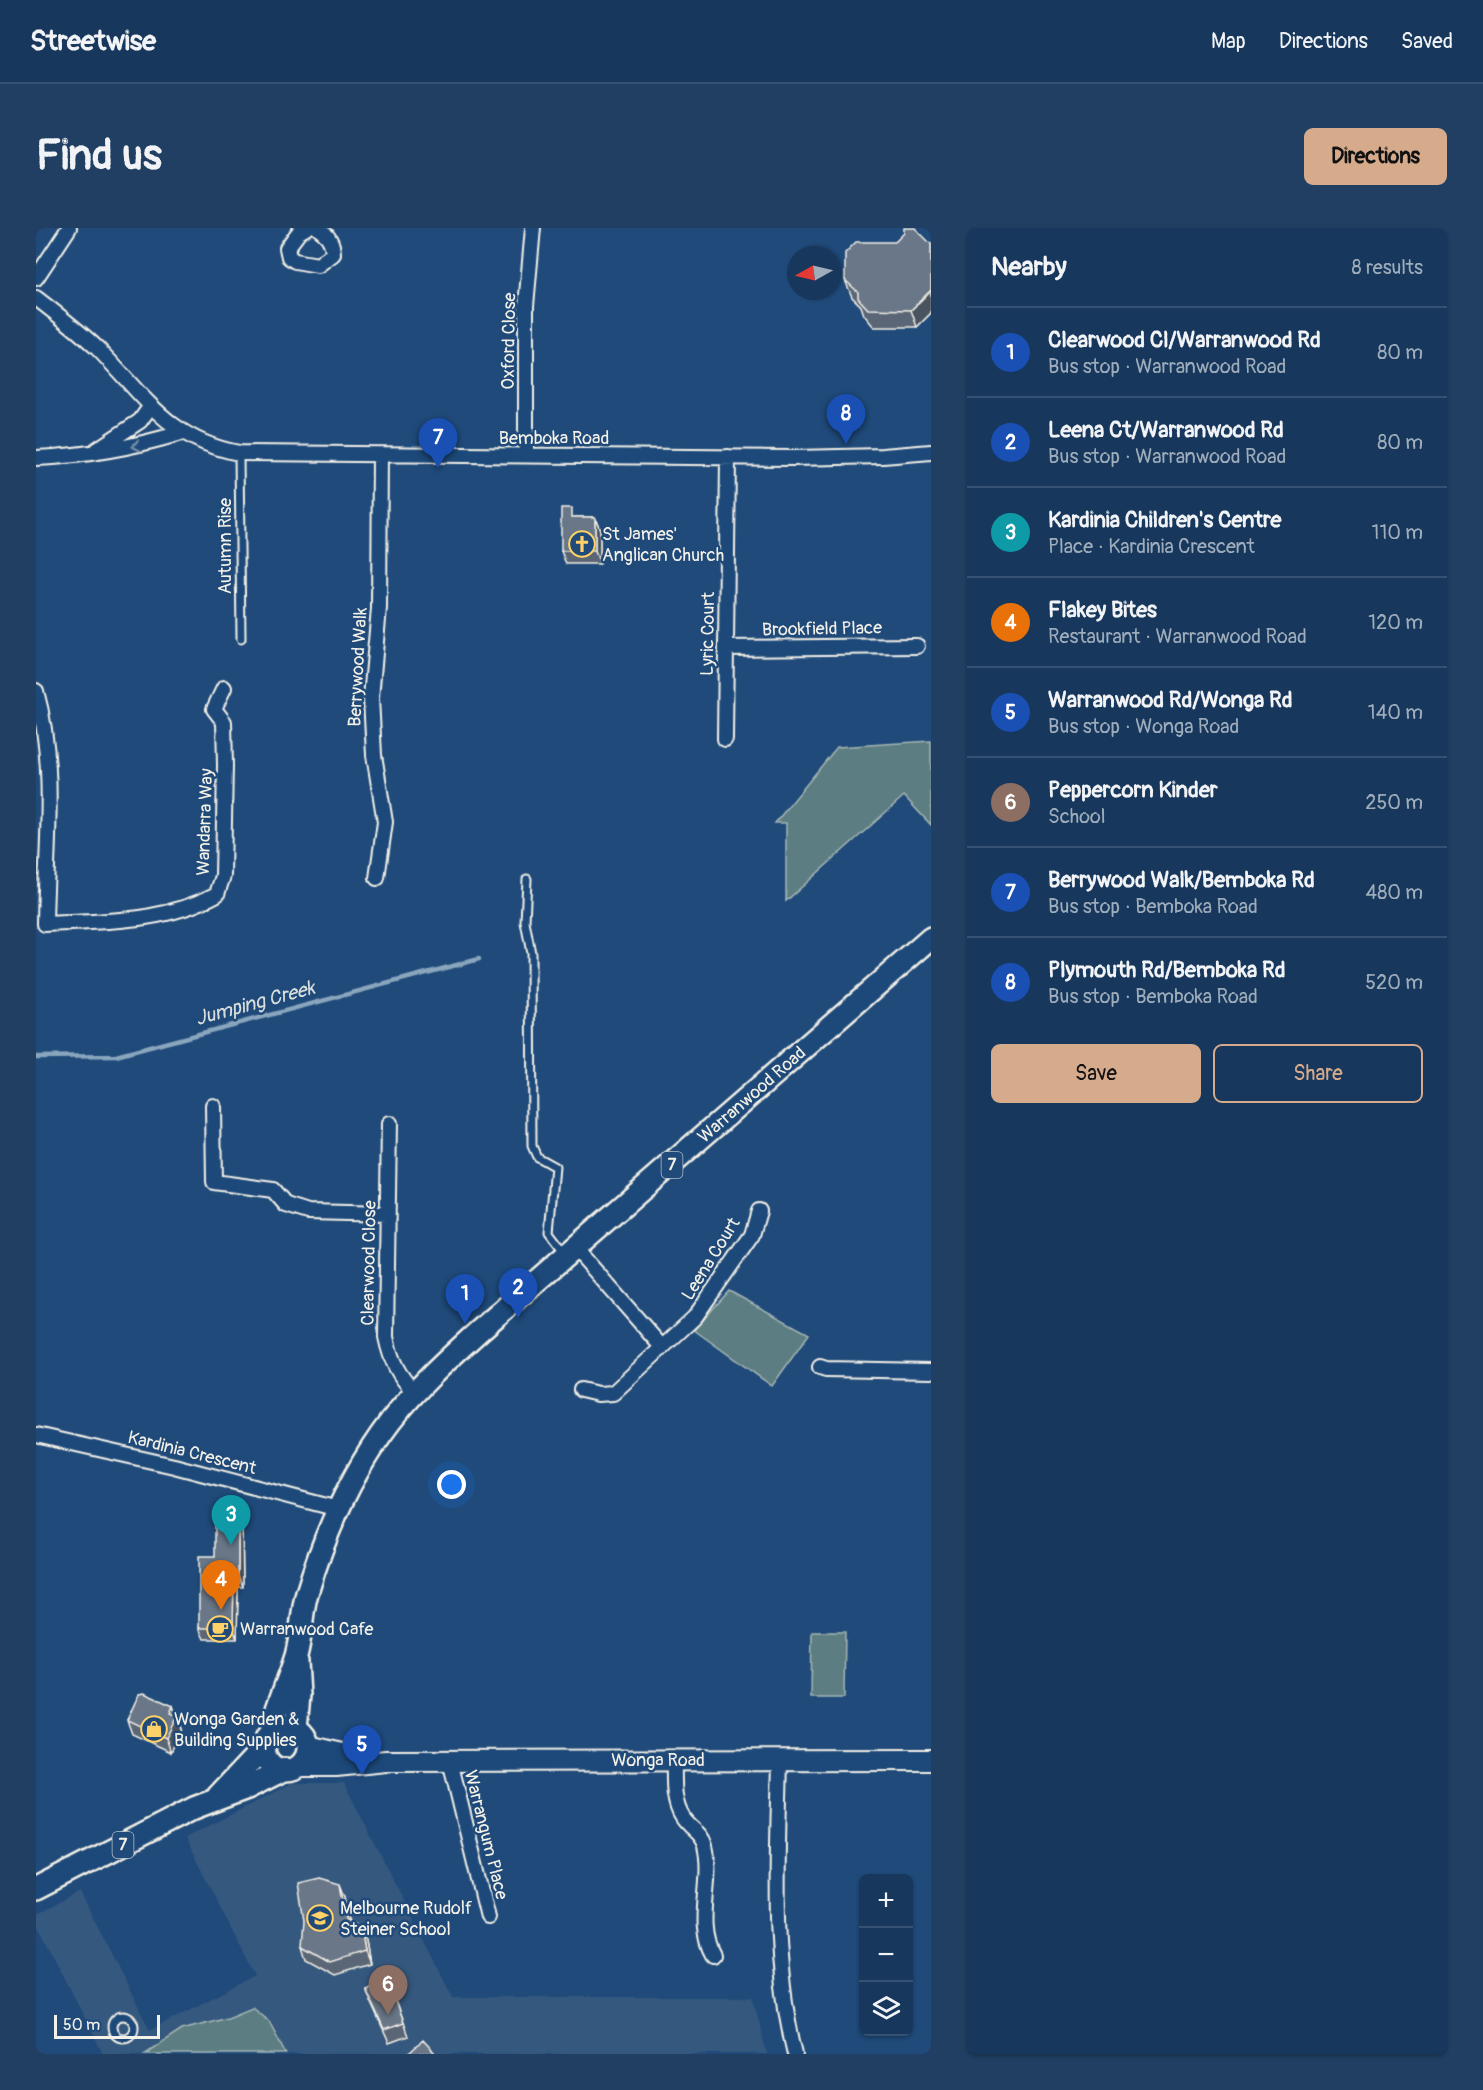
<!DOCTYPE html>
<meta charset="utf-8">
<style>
:root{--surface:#17385c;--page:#203f62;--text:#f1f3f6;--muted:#9eacbb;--line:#365272;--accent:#d6ab8b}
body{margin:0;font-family:Pangolin,sans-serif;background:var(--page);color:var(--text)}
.controls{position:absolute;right:18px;bottom:18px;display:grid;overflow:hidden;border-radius:9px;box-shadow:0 2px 4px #0004}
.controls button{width:54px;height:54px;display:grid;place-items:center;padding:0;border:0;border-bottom:2px solid var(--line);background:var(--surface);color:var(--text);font:30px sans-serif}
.compass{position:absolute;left:751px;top:18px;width:54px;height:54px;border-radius:50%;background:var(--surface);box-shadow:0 2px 4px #0004;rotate:262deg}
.scale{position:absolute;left:18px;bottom:15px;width:106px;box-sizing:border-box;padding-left:6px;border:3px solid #f4f1e8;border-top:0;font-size:16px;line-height:21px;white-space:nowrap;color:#f4f1e8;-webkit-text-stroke:4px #1f4a7a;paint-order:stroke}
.you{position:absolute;left:416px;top:1257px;width:21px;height:21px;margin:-15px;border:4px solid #fff;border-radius:50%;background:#1a73e8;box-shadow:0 0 0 9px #1a73e833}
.badge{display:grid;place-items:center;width:39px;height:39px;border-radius:50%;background:var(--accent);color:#fff;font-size:20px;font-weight:700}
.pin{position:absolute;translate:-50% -50px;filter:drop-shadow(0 2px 3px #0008)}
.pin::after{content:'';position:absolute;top:32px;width:21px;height:18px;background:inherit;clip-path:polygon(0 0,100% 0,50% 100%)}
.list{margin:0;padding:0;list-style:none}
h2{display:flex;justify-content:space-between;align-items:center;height:78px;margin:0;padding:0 24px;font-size:26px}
h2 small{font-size:20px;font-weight:400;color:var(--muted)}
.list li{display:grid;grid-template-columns:39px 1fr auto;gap:18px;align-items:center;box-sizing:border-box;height:90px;padding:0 24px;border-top:2px solid var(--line)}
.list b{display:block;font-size:22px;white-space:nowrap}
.list p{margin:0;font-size:20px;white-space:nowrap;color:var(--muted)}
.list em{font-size:20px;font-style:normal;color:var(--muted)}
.actions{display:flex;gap:12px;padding:18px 24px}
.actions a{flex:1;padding:14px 0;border:2px solid var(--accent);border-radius:9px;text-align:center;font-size:21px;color:var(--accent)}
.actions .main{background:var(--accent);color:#111}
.icon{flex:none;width:33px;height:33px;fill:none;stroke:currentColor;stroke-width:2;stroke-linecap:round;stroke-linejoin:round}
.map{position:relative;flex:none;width:895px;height:1826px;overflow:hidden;border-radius:9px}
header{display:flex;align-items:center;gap:36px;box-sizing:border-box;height:84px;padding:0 30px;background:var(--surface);border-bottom:2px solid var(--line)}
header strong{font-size:28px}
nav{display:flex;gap:33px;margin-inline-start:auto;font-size:21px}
.intro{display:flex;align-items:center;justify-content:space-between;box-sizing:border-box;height:144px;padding:0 36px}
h1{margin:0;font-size:42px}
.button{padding:15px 27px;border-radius:9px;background:var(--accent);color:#111;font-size:21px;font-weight:700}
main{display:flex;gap:36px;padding:0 36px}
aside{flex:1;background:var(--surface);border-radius:9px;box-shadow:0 2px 4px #0004}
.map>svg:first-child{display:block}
.built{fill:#35587e}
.green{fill:#5b7d82;stroke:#a8b7b5;stroke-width:1.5}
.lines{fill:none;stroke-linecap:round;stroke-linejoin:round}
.stream{stroke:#8aa6bd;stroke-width:4.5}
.lane-casing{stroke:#f4f1e8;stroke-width:11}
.street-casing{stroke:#f4f1e8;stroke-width:18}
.secondary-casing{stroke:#f4f1e8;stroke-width:24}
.primary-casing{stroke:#f4f1e8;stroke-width:26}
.lane{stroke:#1f4a7a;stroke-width:7}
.street{stroke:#1f4a7a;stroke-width:14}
.secondary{stroke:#1f4a7a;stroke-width:20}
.primary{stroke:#1f4a7a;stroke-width:21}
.wall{fill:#5a6675;stroke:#f4f1e8;stroke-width:1.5}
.shaded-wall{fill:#4a535f;stroke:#f4f1e8;stroke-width:1.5}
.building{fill:#697788;stroke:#f4f1e8;stroke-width:1.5}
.oneway{stroke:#748da6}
.labels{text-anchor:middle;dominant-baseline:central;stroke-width:5;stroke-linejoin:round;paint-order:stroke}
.shield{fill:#1f4a7a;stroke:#b4bfc7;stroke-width:1.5}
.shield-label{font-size:16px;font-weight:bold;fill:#f4f1e8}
.street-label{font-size:18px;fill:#f4f1e8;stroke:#1f4a7a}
.poi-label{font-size:18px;fill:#f4f1e8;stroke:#1f4a7a;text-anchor:start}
.water-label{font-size:20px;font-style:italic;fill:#d9dedd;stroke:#1f4a7a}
</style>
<header>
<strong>Streetwise</strong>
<nav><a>Map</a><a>Directions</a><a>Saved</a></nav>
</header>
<div class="intro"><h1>Find us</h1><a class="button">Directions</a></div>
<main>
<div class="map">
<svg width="895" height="1826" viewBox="0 0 895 1826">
<rect width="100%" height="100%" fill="#1f4a7a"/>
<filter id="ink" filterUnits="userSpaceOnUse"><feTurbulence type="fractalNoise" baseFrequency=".0167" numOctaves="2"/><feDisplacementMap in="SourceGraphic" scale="12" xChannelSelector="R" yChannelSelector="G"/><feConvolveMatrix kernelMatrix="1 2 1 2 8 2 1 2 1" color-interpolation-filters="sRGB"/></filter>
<g filter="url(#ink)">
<path class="built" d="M 256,1555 L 308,1555 L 417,1769 L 717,1769 L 731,1826 L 67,1826 L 0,1693 L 0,1687 L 44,1664 L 114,1802 L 219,1748 L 149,1610 Z"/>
<path class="green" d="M 895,513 L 895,597 L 868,568 L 750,673 L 750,595 L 739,595 L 801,519 Z
M 693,1063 L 773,1106 L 736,1158 L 658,1102 Z
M 776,1404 L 809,1404 L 808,1470 L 775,1470 Z
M 216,1779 L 233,1793 L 250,1826 L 108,1826 L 146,1801 L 192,1789 Z"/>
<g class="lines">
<path class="stream" d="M 0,829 L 80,828 L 443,731"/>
<g class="lane-casing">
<path id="lane" d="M 203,225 L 205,411
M 491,651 L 489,694 L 495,725 L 496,918 L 501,929 L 519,939 L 513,1004 L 529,1025
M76 1799a11 11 0 1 1 22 0a11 11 0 1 1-22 0Z"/>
</g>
<g class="street-casing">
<path id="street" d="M 270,0 L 263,4 L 251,20 L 253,29 L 259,33 L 282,37 L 297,26 C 297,14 292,7 282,0
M 0,50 L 33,0
M 0,70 C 21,86 42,102 61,120 C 108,167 132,212 203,225 L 758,230 L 847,228 L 895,224
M 60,222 L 104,193 L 114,179
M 490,227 L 490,78 L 497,0
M 0,230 C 50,228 98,219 145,205
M 690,420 L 881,418
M 0,463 C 21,538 10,620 9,696 C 68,693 128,695 181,666 L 187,648 L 189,537 L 188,494 L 178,481 L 188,460
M 689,511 L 692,229
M 341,650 L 349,594 L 338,527 L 335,470 L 343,380 L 344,227
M 177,878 L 178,954 L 237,962 L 250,977 L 272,984 L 351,986
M 353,896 L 350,1109 C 355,1133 362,1147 379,1165
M 539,1020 L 625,1118
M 784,1139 L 790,1141 L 895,1143
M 545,1162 L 562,1166 L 577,1165 L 659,1089 L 716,1007 L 723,983
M 0,1207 L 138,1238 L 302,1281
M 744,1531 C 742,1630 735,1729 759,1826
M 638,1532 C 638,1550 636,1574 647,1590 C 654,1601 666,1605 669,1618 C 678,1653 658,1695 677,1727
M 414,1533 L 452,1689"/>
</g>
<g class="secondary-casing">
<path id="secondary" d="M 272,1518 L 319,1529
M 263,1538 L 300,1538 L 350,1533 L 895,1532"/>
</g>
<g class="primary-casing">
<path id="primary" d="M228 1520a22 22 0 1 1 44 0a22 22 0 1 1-44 0Z
M 260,1500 L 263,1467 L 261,1434
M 234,1505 C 240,1478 252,1454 260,1428 C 266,1407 265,1385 271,1365 C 289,1305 316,1244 354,1194 C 380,1160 412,1131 443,1103 L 895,710
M 182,1568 L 229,1518
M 0,1661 L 158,1580 L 211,1560 L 249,1541"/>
</g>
<use href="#lane" class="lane"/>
<use href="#street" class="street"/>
<use href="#secondary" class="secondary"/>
<use href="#primary" class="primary"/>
</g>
<path class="wall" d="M 895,16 L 895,85 L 881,99 L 838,99 L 828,87 L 825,78 L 816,69 L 809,52 Z
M 539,289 L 559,289 L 564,302 L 564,336 L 530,336 L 525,323 Z
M 202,1283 L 206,1294 L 207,1359 L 202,1359 L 201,1411 L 168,1411 L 163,1400 L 179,1328 Z
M 137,1478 L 145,1501 L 135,1524 L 96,1506 L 91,1492 Z
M 309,1669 L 313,1693 L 325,1700 L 330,1713 L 334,1736 L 299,1747 L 270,1731 L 266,1718 Z
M 329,1760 L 355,1762 L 372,1808 L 353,1815 L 334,1773 Z"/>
<path class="shaded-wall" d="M 895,62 L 895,85 L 881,99 L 875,82 Z
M 559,289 L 564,302 L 564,336 L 559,323 Z
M 202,1283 L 206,1294 L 207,1359 L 202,1348 Z
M 198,1348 L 202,1359 L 201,1411 L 197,1400 Z
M 137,1478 L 145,1501 L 135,1524 L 130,1510 L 134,1485 Z
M 304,1656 L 309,1669 L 315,1704 L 310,1691 Z
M 325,1700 L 330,1713 L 334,1736 L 329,1723 Z"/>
<path class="building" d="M 868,0 L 879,0 L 895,16 L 895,62 L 875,82 L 832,81 L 822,70 L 822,64 L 809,52 L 809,25 L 820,14 L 859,14 L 868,5 Z
M 525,280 L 536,280 L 536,289 L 559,289 L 559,323 L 525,323 Z
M 179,1283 L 202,1283 L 202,1348 L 198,1348 L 197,1400 L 163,1400 L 163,1328 L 179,1328 Z
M 108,1465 L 137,1478 L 134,1485 L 141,1488 L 130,1510 L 91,1492 L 103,1466 Z
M 283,1650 L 304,1656 L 310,1691 L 325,1700 L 329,1723 L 294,1734 L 266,1718 L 268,1693 L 262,1655 Z
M 345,1752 L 355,1762 L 367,1795 L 348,1802 L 329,1760 Z
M 387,1812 L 398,1824 L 399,1826 L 372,1826 Z"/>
<defs><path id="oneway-chevron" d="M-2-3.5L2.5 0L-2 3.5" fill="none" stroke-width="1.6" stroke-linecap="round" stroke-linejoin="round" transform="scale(1.5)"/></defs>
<use class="oneway" href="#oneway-chevron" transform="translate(100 218) rotate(168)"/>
</g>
<defs>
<g id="church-ring" transform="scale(1.35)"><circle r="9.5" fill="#1f4a7a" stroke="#ffd166" stroke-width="1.5"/><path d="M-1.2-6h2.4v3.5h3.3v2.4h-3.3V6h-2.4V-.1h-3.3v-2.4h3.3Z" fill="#ffd166"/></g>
<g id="cafe-ring" transform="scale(1.35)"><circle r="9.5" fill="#1f4a7a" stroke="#ffd166" stroke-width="1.5"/><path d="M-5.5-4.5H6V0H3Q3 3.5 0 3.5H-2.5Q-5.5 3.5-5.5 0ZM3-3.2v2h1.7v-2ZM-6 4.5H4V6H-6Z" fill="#ffd166"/></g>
<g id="shop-ring" transform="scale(1.35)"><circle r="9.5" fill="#1f4a7a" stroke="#ffd166" stroke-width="1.5"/><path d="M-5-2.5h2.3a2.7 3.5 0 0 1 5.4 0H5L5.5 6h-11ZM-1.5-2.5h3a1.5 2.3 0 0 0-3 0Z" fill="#ffd166"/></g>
<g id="school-ring" transform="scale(1.35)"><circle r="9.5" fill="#1f4a7a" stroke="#ffd166" stroke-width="1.5"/><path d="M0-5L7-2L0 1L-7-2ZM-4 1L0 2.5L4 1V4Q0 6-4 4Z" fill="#ffd166"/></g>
</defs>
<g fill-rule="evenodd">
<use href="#church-ring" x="546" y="316"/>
<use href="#cafe-ring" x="184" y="1401"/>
<use href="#shop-ring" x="118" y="1501"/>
<use href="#school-ring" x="284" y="1690"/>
</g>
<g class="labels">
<g class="shield">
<rect x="625.5" y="924" width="21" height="26" rx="4.5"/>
<rect x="76.5" y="1604" width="21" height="26" rx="4.5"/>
</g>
<g class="shield-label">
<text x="636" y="937">7</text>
<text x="87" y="1617">7</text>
</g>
<g class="street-label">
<text transform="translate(473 113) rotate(-89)">Oxford Close</text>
<text x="518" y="210">Bemboka Road</text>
<text transform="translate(189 318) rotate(-90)">Autumn Rise</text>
<text transform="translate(786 401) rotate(-1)">Brookfield Place</text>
<text transform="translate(672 406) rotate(-89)">Lyric Court</text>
<text transform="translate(322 439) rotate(-87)">Berrywood Walk</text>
<text transform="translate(169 594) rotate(-88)">Wandarra Way</text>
<text transform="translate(716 867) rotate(-41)">Warranwood Road</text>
<text transform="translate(675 1031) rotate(-58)">Leena Court</text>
<text transform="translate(333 1035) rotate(-89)">Clearwood Close</text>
<text transform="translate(156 1225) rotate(14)">Kardinia Crescent</text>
<text x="622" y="1532">Wonga Road</text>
<text transform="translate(450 1607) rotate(76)">Warrangum Place</text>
</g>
<g class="poi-label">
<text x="566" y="306">St James'<tspan x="566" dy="21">Anglican Church</tspan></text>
<text x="204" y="1401">Warranwood Cafe</text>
<text x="138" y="1491">Wonga Garden &amp;<tspan x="138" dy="21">Building Supplies</tspan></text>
<text x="304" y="1680">Melbourne Rudolf<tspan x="304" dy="21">Steiner School</tspan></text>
</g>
<g class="water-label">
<text transform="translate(219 775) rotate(-15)">Jumping Creek</text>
</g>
</g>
</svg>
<div class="controls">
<button>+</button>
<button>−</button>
<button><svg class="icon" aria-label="layers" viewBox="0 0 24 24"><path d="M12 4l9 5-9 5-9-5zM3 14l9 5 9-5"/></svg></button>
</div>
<svg class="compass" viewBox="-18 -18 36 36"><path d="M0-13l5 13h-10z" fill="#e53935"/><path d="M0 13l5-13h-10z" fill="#9eacbb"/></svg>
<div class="scale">50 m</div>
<div class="you"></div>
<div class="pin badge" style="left:429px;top:1096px;background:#1a4fb4">1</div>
<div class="pin badge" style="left:482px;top:1090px;background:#1a4fb4">2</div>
<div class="pin badge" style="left:195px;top:1317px;background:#0f9aa8">3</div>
<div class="pin badge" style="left:185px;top:1382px;background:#e8710a">4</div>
<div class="pin badge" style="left:326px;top:1547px;background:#1a4fb4">5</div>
<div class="pin badge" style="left:352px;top:1787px;background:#8d6e63">6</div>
<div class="pin badge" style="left:402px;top:240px;background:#1a4fb4">7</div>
<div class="pin badge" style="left:810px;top:216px;background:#1a4fb4">8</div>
</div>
<aside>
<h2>Nearby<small>8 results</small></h2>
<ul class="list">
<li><span class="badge" style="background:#1a4fb4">1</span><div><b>Clearwood Cl/Warranwood Rd</b><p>Bus stop · Warranwood Road</p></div><em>80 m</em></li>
<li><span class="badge" style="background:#1a4fb4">2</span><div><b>Leena Ct/Warranwood Rd</b><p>Bus stop · Warranwood Road</p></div><em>80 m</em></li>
<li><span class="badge" style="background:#0f9aa8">3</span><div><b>Kardinia Children's Centre</b><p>Place · Kardinia Crescent</p></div><em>110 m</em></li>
<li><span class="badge" style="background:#e8710a">4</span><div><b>Flakey Bites</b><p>Restaurant · Warranwood Road</p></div><em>120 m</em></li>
<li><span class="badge" style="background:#1a4fb4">5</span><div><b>Warranwood Rd/Wonga Rd</b><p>Bus stop · Wonga Road</p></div><em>140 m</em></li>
<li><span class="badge" style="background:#8d6e63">6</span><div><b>Peppercorn Kinder</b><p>School</p></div><em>250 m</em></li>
<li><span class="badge" style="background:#1a4fb4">7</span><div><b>Berrywood Walk/Bemboka Rd</b><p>Bus stop · Bemboka Road</p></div><em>480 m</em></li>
<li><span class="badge" style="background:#1a4fb4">8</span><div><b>Plymouth Rd/Bemboka Rd</b><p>Bus stop · Bemboka Road</p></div><em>520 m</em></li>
</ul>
<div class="actions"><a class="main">Save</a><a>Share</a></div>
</aside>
</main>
